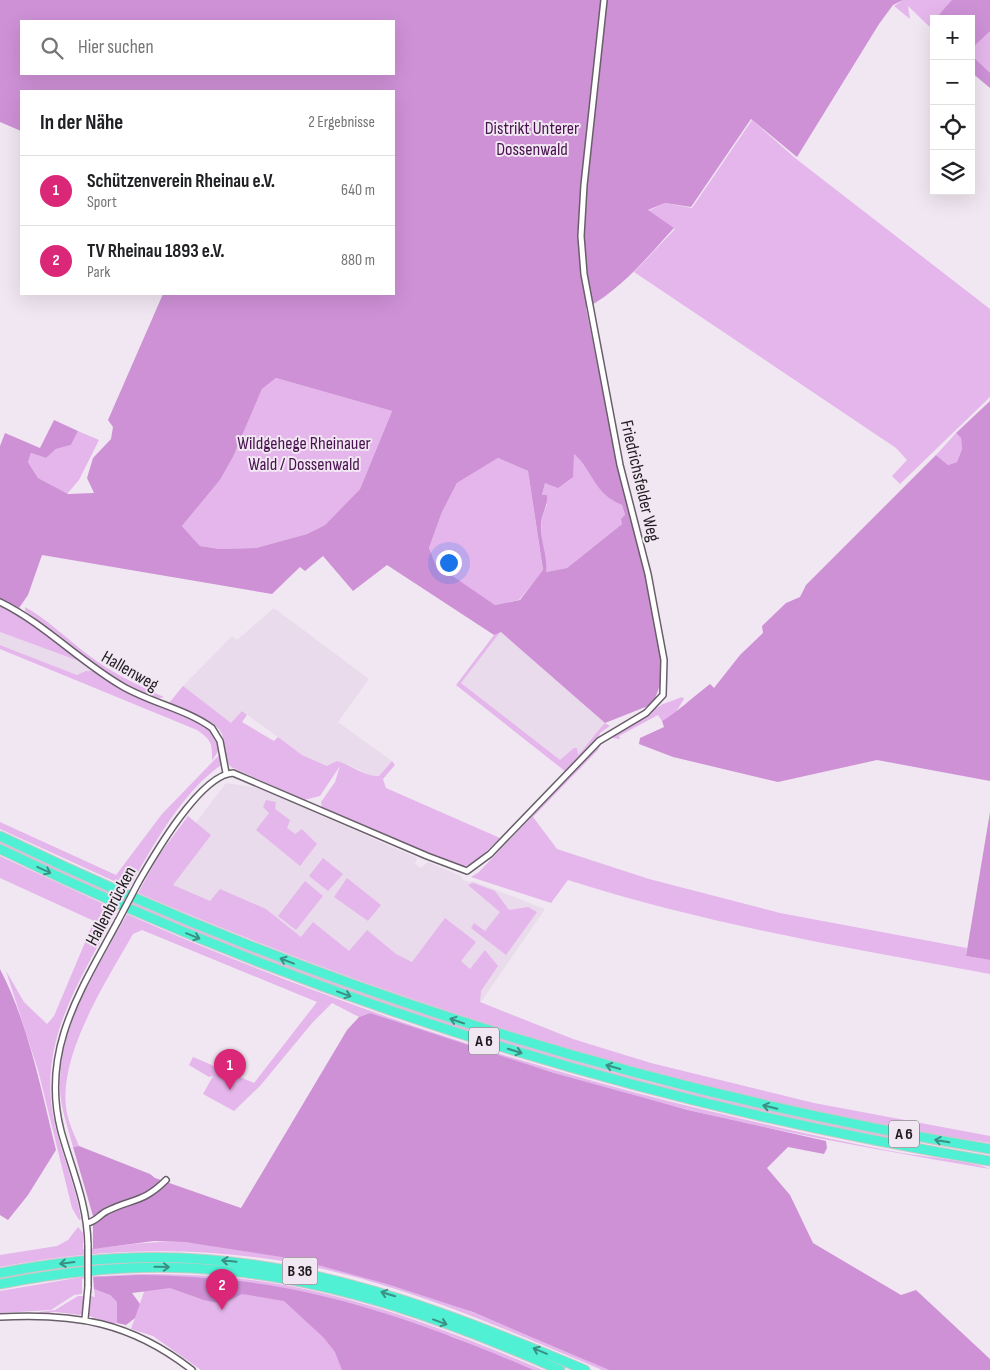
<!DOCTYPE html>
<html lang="de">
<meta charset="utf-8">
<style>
:root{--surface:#fff;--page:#f2f2f2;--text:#202124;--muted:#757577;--line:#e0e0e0;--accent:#db2777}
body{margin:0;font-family:"Sofia Sans Condensed",sans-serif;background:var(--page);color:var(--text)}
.controls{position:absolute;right:15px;top:15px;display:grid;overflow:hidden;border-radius:0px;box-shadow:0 5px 20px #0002}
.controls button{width:45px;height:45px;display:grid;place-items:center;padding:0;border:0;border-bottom:1px solid var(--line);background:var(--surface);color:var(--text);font:25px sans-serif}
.you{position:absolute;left:448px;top:562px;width:18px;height:18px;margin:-12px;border:4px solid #fff;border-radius:50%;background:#1a73e8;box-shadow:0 0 0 8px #1a73e833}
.badge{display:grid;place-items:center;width:32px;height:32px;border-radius:50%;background:var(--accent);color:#fff;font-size:16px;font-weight:700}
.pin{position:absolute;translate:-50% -41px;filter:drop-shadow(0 1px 2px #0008)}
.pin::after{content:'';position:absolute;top:26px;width:18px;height:15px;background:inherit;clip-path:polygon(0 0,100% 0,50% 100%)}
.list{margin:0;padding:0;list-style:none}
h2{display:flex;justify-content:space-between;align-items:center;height:65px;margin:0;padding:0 20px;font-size:21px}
h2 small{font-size:16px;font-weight:400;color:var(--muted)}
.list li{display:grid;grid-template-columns:32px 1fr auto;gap:15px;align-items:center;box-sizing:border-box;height:70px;padding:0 20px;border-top:1px solid var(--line)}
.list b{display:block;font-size:19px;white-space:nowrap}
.list p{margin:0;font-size:16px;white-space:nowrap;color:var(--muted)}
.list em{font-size:16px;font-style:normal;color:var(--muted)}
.icon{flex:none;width:28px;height:28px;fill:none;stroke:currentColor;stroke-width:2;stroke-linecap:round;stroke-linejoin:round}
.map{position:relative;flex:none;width:990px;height:1370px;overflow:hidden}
.search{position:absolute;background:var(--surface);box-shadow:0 5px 20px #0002;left:20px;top:20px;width:375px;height:55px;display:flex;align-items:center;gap:12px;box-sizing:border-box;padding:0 18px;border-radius:0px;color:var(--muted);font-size:19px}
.panel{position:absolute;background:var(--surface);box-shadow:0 5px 20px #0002;left:20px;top:90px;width:375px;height:205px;border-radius:0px}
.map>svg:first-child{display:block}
.built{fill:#eadbec}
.green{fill:#e5b6eb}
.forest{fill:#ce91d6;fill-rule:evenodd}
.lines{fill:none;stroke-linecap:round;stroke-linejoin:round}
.street-casing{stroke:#685f69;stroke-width:8}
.highway-casing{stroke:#c9c8c9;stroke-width:11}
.street{stroke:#fff;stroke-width:5}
.highway{stroke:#50f0d4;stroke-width:9}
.street-bridge-casing{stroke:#685f69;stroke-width:8;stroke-linecap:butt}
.street-bridge{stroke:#fff;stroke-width:5}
.oneway{stroke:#3a9083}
.labels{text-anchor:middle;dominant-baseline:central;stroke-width:4;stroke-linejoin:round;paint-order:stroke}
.shield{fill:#f1e7f2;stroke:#5e585e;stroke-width:1}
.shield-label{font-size:16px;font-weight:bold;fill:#1f1b1f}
.park-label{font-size:18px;fill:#48104f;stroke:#f1e7f2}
.street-label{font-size:18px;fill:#1f1b1f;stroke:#f1e7f2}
</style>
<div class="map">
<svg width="990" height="1370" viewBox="0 0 990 1370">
<rect width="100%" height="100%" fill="#f1e7f2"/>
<path class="built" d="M 274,608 L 369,679 L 338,722 L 392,761 L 379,776 L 373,777 L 349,765 L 327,766 L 302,755 L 242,711 L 231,724 L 183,688 L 183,686 L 232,636 L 237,640 Z
M 501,631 L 605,723 L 597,732 L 595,738 L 567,767 L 461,683 Z
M 0,632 L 87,664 L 95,671 L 77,675 L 0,645 Z
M 226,783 L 259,788 L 417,858 L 415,864 L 421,868 L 428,862 L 461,876 L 463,880 L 469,882 L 473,881 L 545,909 L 481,1002 L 157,886 L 197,821 Z"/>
<path class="green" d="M 903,0 L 990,0 L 990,79 L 971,62 L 971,19 L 934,19 L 934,31 L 908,6 L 910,19 L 894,6 Z
M 752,120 L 795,158 L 990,309 L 990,397 L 900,484 L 892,476 L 907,460 L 896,448 L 634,272 L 675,229 L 648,211 L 665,203 L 692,208 Z
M 276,378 L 392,411 L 360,489 L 325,525 L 307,534 L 256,548 L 220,549 L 200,546 L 182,526 L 220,480 L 233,457 L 262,389 Z
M 78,431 L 99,440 L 79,480 L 67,494 L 38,478 L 28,462 L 31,453 L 46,458 L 56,449 L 71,445 Z
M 956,433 L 961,438 L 962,449 L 957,462 L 948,465 L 936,455 Z
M 573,453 C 593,470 595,494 622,505 L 625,515 L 622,524 L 567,568 L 546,572 C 545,549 535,526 547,505 L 542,495 L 545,483 L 573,458 Z
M 498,458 L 528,471 L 543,571 L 519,600 L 495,605 L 434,564 L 429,548 L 442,512 L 457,483 Z
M 0,606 L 45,631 L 87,664 L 0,632 Z
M 25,607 C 48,620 66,638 87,654 C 110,672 137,685 164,697 C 141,708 47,626 25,611 Z
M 501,631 L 461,683 L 560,760 L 574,748 L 577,748 L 578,755 C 589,744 595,733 605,723 L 610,726 L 600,733 L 599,737 L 566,772 L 456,685 L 494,635 Z
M 0,645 L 77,675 L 86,671 L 95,671 L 123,690 L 207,727 L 218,746 L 219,750 L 212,761 C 212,745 213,741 197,730 L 0,649 Z
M 183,686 L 231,723 L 242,711 L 247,715 L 242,722 L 274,741 L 278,737 L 302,755 L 327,766 L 337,761 C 351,765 365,777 379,776 L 392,761 L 395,765 L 383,779 L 386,788 L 500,838 L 473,864 L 461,867 L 322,808 L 321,802 L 335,782 L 340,766 L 320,796 L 304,800 L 231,767 C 222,758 226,745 222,734 C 217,720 182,709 169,703 Z
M 682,697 L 684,699 L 676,712 L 662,721 L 658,715 L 619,736 L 620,739 L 613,738 L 613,735 L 663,704 Z
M 602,742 L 598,750 L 533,817 L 557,849 L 649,879 L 780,913 L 967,948 L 966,956 L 990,960 L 990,974 C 848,948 706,924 568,880 L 551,903 L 471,877 L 479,872 Z
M 222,752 L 224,763 C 182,791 153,846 129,888 L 0,829 L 0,822 L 116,875 L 162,814 Z
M 266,800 L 276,802 L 275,809 L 290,820 L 287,828 L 295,834 L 302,829 L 317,844 L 300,866 L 256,830 L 269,813 L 263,807 Z
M 188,816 L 211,835 L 173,885 L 210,901 L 220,889 L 266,909 L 301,937 L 313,922 L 349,951 L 367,930 L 396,954 L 412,962 L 445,918 L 476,942 L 461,961 L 470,969 L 485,950 L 498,966 L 481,991 L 480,1002 L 573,1039 L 651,1063 L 814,1103 L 990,1136 L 990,1143 C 697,1099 410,1010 138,893 L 159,855 Z
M 0,841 C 197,935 402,1013 612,1072 C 684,1092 757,1108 829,1124 C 847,1128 903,1135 914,1142 L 912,1144 C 679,1100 451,1033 230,947 C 152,916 76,880 0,845 Z
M 0,856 L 117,910 C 82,979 37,1039 54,1120 C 61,1154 76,1185 81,1219 L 79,1220 L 72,1208 L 38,1070 L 6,971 L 24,1002 L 47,1024 L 54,1016 L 94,921 L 0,878 Z
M 323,858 L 343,874 L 328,891 L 309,876 Z
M 347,878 L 381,905 L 368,921 L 334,897 Z
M 305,881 L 323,896 L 296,930 L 278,916 Z
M 473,883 L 495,891 L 509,910 L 528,907 L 537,912 L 506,955 L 471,928 L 474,923 L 485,931 L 500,912 L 468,885 Z
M 127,914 C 305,993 491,1057 680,1104 C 754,1122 828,1139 902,1153 C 920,1156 978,1162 990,1169 C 889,1152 789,1134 689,1110 C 581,1084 475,1049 370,1013 L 359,1017 L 332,1003 L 313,1022 L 260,1086 L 234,1111 L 203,1094 L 213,1076 L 209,1077 L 189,1065 L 193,1057 L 254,1083 L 317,1002 L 142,930 L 133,934 C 107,980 53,1062 68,1117 C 70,1126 75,1136 79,1146 L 73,1147 C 68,1127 60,1107 60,1087 C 59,1023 98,968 127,914 Z
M 78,1227 L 83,1233 L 83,1249 C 117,1247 150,1240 184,1242 C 213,1244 242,1251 270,1255 C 388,1275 501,1320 609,1370 L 602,1370 C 517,1334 431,1296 340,1273 C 228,1245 113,1245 0,1267 L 0,1255 L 57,1246 L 68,1240 Z
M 140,1274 C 188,1274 236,1276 284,1285 C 373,1301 460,1335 543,1370 L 534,1370 L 451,1336 L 349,1352 L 342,1370 L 201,1370 L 153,1336 L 131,1329 L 144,1292 L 93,1277 L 82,1279 L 82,1294 L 74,1295 L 51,1310 L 0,1313 L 0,1291 L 82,1277 Z
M 94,1289 L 110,1295 L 117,1302 L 117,1323 L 113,1324 L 89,1316 L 91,1296 L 95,1297 Z
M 78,1296 L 84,1296 L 82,1313 L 80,1315 L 56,1312 L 38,1314 L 39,1312 L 55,1310 Z"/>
<path class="forest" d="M 0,0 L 903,0 L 893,5 L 879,24 L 797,157 L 751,119 L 691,207 L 665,203 L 648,210 L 674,228 C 648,256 621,290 586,308 L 618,466 L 645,574 L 662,661 L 660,685 L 653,704 L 605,723 L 501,632 L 494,635 L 387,565 L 353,591 L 323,556 L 305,571 L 300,567 L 272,594 L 42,555 L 28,595 L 19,608 L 0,599 L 0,446 L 5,433 L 40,448 L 54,420 L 78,431 L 71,445 L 56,449 L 46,458 L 31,453 L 28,462 L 38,478 L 68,494 L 94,493 L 87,478 L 93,458 L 111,439 L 113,427 L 108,420 L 163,294 L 394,294 L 394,91 L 21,91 L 21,131 L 0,122 ZM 21,21 L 394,21 L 394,74 L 21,74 ZM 276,378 L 392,411 L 360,489 L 325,525 L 307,534 L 256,548 L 220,549 L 200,546 L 182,526 L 220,480 L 233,457 L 262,389 ZM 574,454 C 594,472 593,493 622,505 L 625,515 L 621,519 L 622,524 L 567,568 L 546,572 C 548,556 540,541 541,525 C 541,514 548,507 547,495 L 542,495 L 545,483 L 558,488 L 573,477 ZM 498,458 L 528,471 L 543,570 L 520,600 L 495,605 L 435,564 L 429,548 L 442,512 L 457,483 Z
M 952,0 L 990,0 L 990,31 L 971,49 L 971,19 L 935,19 Z
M 971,55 L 990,73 L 990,88 L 971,72 Z
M 990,401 L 990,781 L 877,760 L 778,782 L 673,757 L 639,744 L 640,738 L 664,727 L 662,721 C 679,711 694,696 710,684 L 714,688 L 740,655 L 763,633 L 762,626 L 786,603 L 800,597 L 806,585 L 936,455 L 948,465 L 957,462 L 962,449 L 961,438 L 956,433 Z
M 990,812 L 990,960 L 966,956 Z
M 0,969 C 29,1025 41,1090 56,1150 L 28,1195 L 8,1220 L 0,1215 Z
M 370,1013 L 554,1073 L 688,1110 L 826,1141 L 827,1148 L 824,1154 L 788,1147 L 767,1168 L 790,1195 L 813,1243 L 901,1295 L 916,1290 L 990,1359 L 990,1370 L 609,1370 L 473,1312 L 387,1284 L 300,1260 L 185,1242 L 154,1241 L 93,1249 L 93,1216 L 73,1147 L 79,1146 L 150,1174 L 155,1178 L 241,1208 L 347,1030 L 359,1017 Z
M 140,1275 C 188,1276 238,1279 285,1288 C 371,1304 454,1336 534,1370 L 342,1370 L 335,1352 L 324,1338 L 284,1301 L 242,1294 L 222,1304 L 204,1300 L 170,1288 L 132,1293 L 140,1304 L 135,1318 L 126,1325 L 117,1323 L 117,1302 L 110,1295 L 94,1289 L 93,1277 Z"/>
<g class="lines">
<g class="street-casing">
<path id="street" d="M 0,602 C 45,624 79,661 122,686 C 151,703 186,709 212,728 L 220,741 L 226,773
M 138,883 C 154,855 200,775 233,773 L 427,856 L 467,871 L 490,854 L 599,741 L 646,713 L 663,695 L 664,660 L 648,574 L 620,465 L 584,274 L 581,236 L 584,185 L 604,0
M 87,1223 C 96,1222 100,1214 107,1211 C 133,1198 143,1203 166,1180
M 88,1245 C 87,1202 72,1171 61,1131 C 40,1050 81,990 118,921
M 0,1317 C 75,1313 131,1322 192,1370
M 85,1319 L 88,1287"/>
</g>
<g class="highway-casing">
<path id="highway" d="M 0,836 C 313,988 646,1092 990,1149
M 0,849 C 313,1001 647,1105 990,1161
M 0,1273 C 224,1229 382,1284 585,1370
M 0,1284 C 72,1270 146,1263 219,1270 C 337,1280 452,1322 560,1370"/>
</g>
<use href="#street" class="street"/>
<use href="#highway" class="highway"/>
<g class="street-bridge-casing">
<path id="street-bridge" d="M 118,921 L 138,883
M 88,1245 L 88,1287"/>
</g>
<use href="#street-bridge" class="street-bridge"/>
</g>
<defs><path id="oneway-shaft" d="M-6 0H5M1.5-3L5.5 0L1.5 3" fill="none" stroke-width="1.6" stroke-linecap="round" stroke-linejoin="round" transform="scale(1.25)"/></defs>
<g class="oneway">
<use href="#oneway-shaft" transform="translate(44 870) rotate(25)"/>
<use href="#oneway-shaft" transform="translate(193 936) rotate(22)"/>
<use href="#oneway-shaft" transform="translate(287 961) rotate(-159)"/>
<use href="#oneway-shaft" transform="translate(344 994) rotate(20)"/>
<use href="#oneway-shaft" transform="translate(457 1021) rotate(-161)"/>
<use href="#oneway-shaft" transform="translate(515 1051) rotate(17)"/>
<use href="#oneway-shaft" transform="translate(613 1067) rotate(-164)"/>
<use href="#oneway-shaft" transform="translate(770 1107) rotate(-167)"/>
<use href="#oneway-shaft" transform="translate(942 1141) rotate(-170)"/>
<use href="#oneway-shaft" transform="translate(229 1261) rotate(-174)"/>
<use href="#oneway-shaft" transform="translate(67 1263) rotate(173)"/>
<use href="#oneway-shaft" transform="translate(162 1267) rotate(1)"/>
<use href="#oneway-shaft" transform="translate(388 1294) rotate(-163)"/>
<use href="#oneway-shaft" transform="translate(440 1322) rotate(20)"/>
<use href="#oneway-shaft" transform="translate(540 1351) rotate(-157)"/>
</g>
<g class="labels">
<g class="shield">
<rect x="469" y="1027.5" width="30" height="27" rx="4"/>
<rect x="889" y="1120.5" width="30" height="27" rx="4"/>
<rect x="282.5" y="1257.5" width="35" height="27" rx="4"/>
</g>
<g class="shield-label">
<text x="484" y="1041">A 6</text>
<text x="904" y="1134">A 6</text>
<text x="300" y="1271">B 36</text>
</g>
<g class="park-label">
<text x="532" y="128">Distrikt Unterer<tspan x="532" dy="21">Dossenwald</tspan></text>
<text x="304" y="443">Wildgehege Rheinauer<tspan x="304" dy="21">Wald / Dossenwald</tspan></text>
</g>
<g class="street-label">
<text transform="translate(640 481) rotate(77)">Friedrichsfelder Weg</text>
<text transform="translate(130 671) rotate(30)">Hallenweg</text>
<text transform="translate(111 906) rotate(-62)">Hallenbrücken</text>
</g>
</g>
</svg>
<div class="controls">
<button>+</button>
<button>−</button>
<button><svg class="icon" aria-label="locate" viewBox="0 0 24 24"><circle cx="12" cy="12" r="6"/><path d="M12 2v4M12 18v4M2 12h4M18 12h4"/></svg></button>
<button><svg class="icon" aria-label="layers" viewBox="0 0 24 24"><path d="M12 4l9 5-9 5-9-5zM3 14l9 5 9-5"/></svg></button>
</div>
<div class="you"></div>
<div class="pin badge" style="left:230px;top:1090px">1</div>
<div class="pin badge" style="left:222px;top:1310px">2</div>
<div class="search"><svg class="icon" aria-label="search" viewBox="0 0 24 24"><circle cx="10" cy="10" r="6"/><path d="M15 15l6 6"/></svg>Hier suchen</div>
<section class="panel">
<h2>In der Nähe<small>2 Ergebnisse</small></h2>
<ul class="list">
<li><span class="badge">1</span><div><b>Schützenverein Rheinau e.V.</b><p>Sport</p></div><em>640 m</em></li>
<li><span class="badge">2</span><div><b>TV Rheinau 1893 e.V.</b><p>Park</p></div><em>880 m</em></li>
</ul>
</section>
</div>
